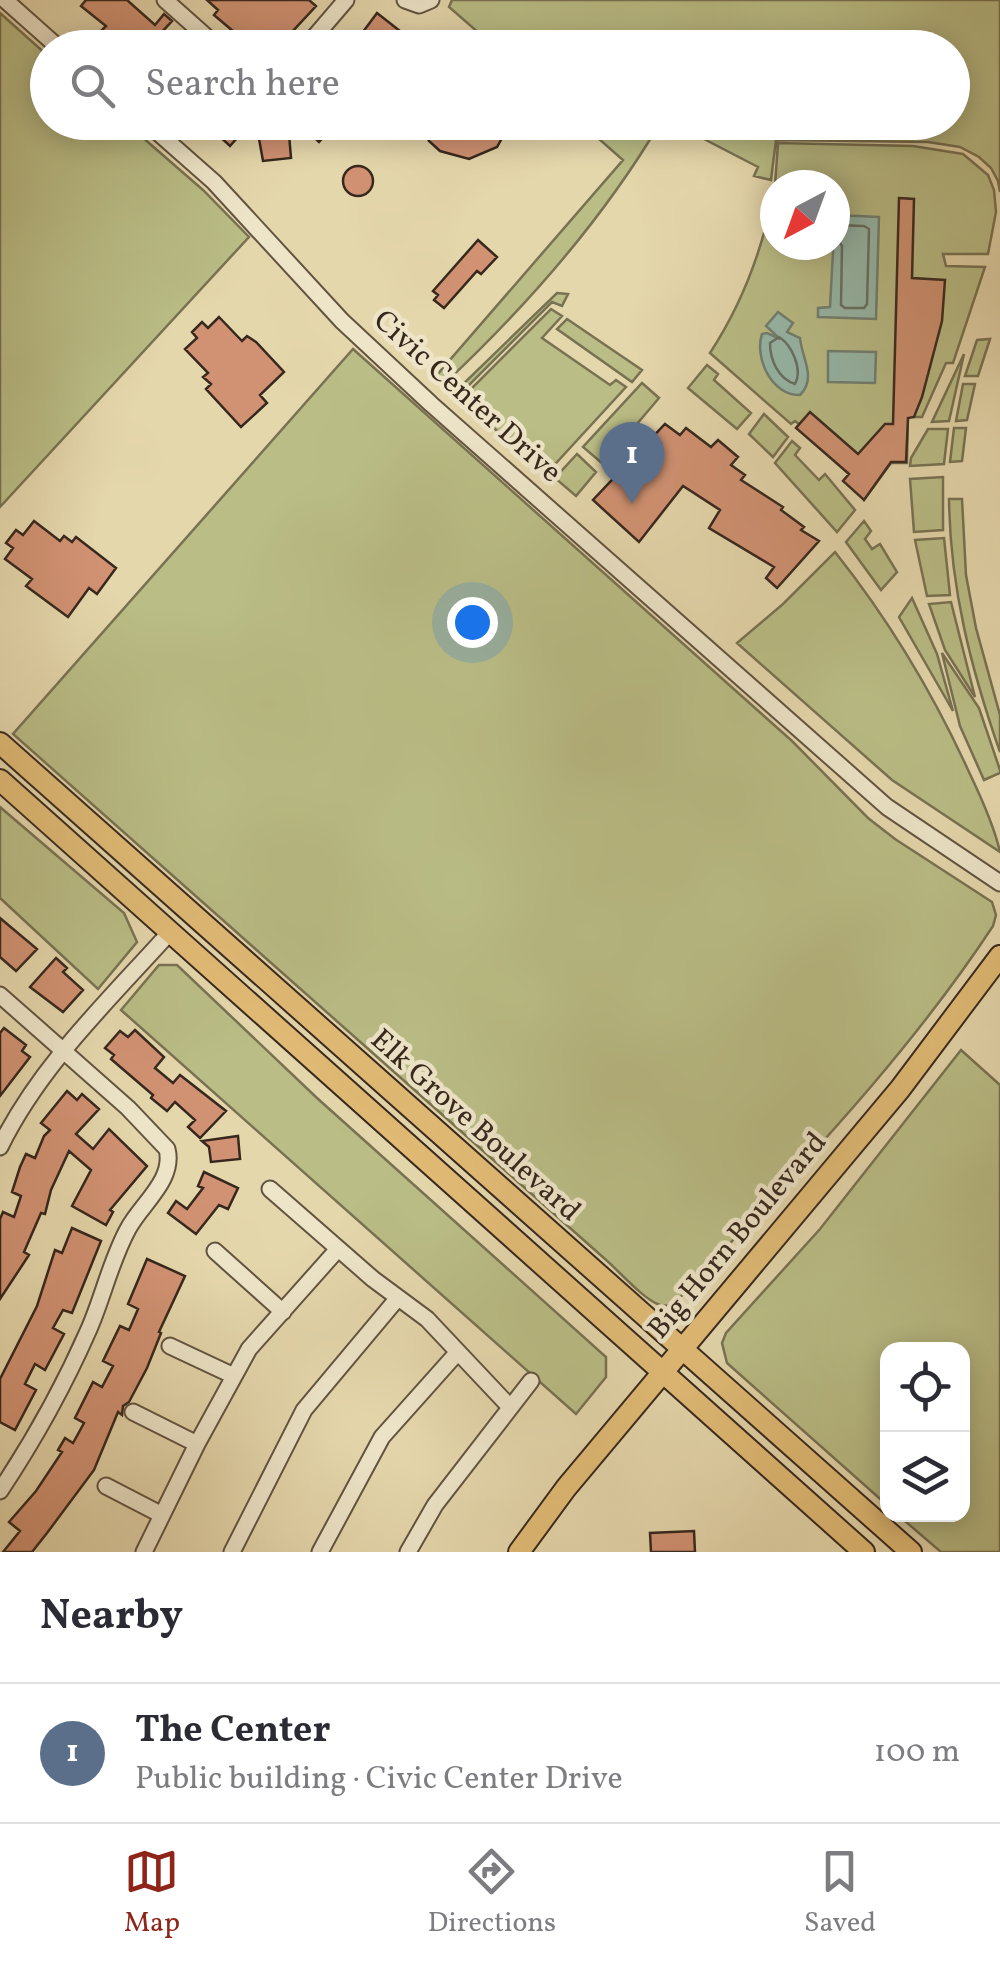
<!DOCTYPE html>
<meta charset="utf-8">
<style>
:root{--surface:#fff;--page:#f2f2f3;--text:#2b2b33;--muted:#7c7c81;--line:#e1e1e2;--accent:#8f2418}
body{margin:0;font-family:Vollkorn,serif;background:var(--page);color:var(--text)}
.controls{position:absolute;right:30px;bottom:30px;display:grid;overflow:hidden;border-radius:20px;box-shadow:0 5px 25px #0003}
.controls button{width:90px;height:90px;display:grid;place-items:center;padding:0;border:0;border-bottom:2px solid var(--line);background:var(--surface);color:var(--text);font:50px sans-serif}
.compass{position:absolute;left:760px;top:170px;width:90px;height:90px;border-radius:50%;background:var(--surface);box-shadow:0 5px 25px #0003;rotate:221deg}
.you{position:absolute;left:472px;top:622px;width:35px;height:35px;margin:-25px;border:8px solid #fff;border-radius:50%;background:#1a73e8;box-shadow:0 0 0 15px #1a73e833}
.badge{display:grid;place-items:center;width:65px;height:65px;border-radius:50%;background:var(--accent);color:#fff;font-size:32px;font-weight:700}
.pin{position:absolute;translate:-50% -82px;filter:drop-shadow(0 2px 5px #0008)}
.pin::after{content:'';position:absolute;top:52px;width:35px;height:30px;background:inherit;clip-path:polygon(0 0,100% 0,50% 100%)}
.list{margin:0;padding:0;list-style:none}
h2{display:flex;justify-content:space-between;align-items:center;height:130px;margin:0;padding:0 40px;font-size:42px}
h2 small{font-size:32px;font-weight:400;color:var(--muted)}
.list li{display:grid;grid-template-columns:65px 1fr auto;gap:30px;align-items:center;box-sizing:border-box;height:140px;padding:0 40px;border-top:2px solid var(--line)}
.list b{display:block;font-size:38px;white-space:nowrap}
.list p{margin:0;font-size:32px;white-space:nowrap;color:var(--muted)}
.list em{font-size:32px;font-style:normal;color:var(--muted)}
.icon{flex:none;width:55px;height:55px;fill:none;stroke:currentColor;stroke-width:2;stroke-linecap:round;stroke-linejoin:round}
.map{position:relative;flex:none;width:1000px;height:1552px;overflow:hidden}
.search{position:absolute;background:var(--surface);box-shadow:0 5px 25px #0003;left:30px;right:30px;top:30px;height:110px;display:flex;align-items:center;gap:25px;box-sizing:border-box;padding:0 35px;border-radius:55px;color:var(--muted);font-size:38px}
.sheet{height:270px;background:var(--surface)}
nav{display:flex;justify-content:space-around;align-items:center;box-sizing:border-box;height:140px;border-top:2px solid var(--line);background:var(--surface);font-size:28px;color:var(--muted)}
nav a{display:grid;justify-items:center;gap:5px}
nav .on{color:var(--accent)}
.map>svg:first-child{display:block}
.green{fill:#babd86;stroke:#787252;stroke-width:2.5}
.water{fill:#96b9ab;stroke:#707f72;stroke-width:2.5}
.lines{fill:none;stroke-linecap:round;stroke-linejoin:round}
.shore{stroke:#667064;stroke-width:2.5}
.building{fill:#d19273;stroke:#37281d;stroke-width:2.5}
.minor-casing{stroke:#625441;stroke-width:19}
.major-casing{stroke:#37281d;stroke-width:24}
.minor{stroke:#eee5c9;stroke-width:15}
.major{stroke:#e2bc76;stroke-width:20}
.labels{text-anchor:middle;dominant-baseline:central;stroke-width:9;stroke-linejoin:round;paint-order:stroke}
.street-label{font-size:30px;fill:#37281d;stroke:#eee5c9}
</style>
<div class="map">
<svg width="1000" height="1552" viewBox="0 0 1000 1552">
<rect width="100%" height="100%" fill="#e5d7ac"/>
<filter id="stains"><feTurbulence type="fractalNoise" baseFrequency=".002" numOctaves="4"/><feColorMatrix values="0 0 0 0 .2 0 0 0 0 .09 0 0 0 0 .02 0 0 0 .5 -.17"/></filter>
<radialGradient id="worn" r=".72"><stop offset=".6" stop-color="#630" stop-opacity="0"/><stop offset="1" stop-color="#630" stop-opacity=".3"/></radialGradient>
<path class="green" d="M 452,0 L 1000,0 L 1000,192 L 998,181 L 991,168 L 979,157 L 960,147 L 928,142 L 776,140 L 771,180 L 754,176 L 758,167 L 673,123 L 952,122 L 952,48 L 495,47 L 449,7 Z
M 0,13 L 47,55 L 48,122 L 126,123 L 203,190 L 249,237 L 0,507 Z
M 581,123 L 660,123 C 602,221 527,306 444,384 L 436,376 L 623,160 Z
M 778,143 L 913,146 L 963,154 L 988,175 L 994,190 L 996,212 L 988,254 L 943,254 L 946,266 L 985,267 L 953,363 L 946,363 L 922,417 L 913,417 L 913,413 L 908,413 L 907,463 L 891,463 L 864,500 L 849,474 L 799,424 L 795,421 L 791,424 L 710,353 C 744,301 764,246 775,185 L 775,245 L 835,245 L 835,185 L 775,185 Z
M 557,293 L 568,294 L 562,306 L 552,302 L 458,396 L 454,393 Z
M 551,309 L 562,316 L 542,338 L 610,385 L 616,380 L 626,387 L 546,474 L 461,399 Z
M 567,319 L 642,370 L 632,382 L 557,329 Z
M 990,339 L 978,376 L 965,376 L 977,340 Z
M 353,349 L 792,741 L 868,818 L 895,839 L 992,902 L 996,915 L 993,926 C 903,1063 787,1180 677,1301 C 671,1304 667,1307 660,1305 C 645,1301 618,1270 605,1259 L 13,734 Z
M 964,354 L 949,421 L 932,422 Z
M 707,365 L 718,374 L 714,380 L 751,413 L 737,429 L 688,388 Z
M 642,383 L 659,398 L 603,464 L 583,447 Z
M 963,384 L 975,384 L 967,420 L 956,421 Z
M 764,414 L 788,437 L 773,457 L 749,434 Z
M 954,428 L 966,428 L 962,461 L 950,462 Z
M 928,429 L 948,429 L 944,464 L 910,466 L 911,458 Z
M 792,441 L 800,448 L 795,455 L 819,480 L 825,474 L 855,510 L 837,532 L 775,463 Z
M 577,454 L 596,472 L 576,496 L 555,478 Z
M 943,477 L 943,530 L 914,532 L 910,479 Z
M 949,499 L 962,499 L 966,575 L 976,628 L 1000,715 L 1000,752 C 971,669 950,587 949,499 Z
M 864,521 L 871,531 L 865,539 L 872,549 L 880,544 L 897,572 L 881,590 L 846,542 Z
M 944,538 L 950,595 L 927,596 L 915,540 Z
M 835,552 C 889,620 933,693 969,772 C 981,797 994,825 1000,852 L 892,780 L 737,643 L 783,604 Z
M 912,598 L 937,654 L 953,711 L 899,617 Z
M 951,602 L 975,697 L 945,650 L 929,604 Z
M 942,653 L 979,708 L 1000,770 L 1000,773 L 984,780 L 960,726 Z
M 0,807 L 124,913 L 137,942 L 98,989 L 0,898 Z
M 159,965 L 177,965 L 317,1098 L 606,1357 L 606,1377 L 576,1414 L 121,1010 Z
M 961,1050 L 1000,1085 L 1000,1552 L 941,1552 L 898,1515 L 962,1514 L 962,1350 L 888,1350 L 887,1505 L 727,1363 L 722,1343 L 726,1333 L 820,1229 Z"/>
<path class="water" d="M 835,215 L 879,217 L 876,319 L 818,317 L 818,308 L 830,307 Z
M 778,312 L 793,323 L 787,332 L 800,338 C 802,359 817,378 800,395 C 772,396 754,358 762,334 L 767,333 L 780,339 L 766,326 Z
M 828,351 L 876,352 L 875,383 L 828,382 Z"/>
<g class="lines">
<path class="shore" d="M 835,225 L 864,226 L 869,229 L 867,304 L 864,308 L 845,308 L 841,305 L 842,246 L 835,236
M 779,337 C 792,345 803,370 795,384 C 779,379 770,361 770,343 Z"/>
</g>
<path class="building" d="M 86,0 L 127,0 L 155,25 L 164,14 L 172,21 L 161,33 L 178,48 L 121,48 L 102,30 L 106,26 L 81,6 Z
M 207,0 L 309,0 L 316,6 L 277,48 L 253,48 L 214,15 L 218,10 Z
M 377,13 L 405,35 L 395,48 L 351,48 Z
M 204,122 L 251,122 L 230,146 Z
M 256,122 L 288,122 L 291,158 L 263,161 Z
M 298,122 L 337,122 L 319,142 Z
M 420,122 L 511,122 L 497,147 L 469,159 L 440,151 L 429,141 Z
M343 181a15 15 0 1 1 30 0a15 15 0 1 1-30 0Z
M 899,198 L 914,199 L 912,278 L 945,280 L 942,321 L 922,397 L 914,417 L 908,418 L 906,462 L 891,462 L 864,500 L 843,481 L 849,474 L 796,428 L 810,412 L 858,454 L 885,424 L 893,424 Z
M 478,240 L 497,257 L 481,274 L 477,271 L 444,308 L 434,300 L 438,295 L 433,291 Z
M 219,317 L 242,341 L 247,336 L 256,342 L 284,372 L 260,395 L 267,403 L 241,427 L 206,389 L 211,384 L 203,377 L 208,373 L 185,349 L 197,338 L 192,332 L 202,322 L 208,328 Z
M 665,424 L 680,435 L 686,428 L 711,447 L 718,440 L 738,457 L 731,465 L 745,475 L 741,480 L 783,507 L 781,510 L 804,527 L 801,530 L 819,541 L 777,588 L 766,578 L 774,567 L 709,528 L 720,510 L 683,486 L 639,542 L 593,500 Z
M 34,521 L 60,541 L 64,536 L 72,542 L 76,537 L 116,568 L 97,594 L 89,588 L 68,617 L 26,586 L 32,579 L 5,559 L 13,548 L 6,543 L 16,530 L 23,535 Z
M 0,918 L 37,949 L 16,971 L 0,957 Z
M 56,958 L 67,968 L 63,972 L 83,990 L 63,1012 L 30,987 Z
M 4,1028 L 26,1045 L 22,1051 L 30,1057 L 0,1096 L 0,1033 Z
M 135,1030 L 164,1057 L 155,1068 L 173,1083 L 180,1075 L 226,1111 L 200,1138 L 188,1127 L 195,1120 L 175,1102 L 167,1111 L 151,1098 L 153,1095 L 111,1059 L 114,1055 L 105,1048 L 120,1031 L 128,1037 Z
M 67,1091 L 77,1100 L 82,1094 L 99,1109 L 76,1134 L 93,1149 L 109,1129 L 147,1166 L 110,1210 L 113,1212 L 106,1225 L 72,1206 L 91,1170 L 69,1151 L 51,1190 L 45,1214 L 41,1213 L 24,1252 L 29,1255 L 0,1299 L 0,1219 L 3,1212 L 14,1217 L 21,1196 L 12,1192 L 20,1167 L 26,1154 L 35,1158 L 44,1136 L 50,1130 L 41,1123 Z
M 238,1136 L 240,1159 L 211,1162 L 209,1147 L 202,1141 Z
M 204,1172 L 238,1188 L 228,1209 L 219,1205 L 196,1234 L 168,1213 L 176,1201 L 187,1209 L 203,1188 L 198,1186 Z
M 72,1228 L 101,1241 L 72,1313 L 63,1310 L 53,1328 L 64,1334 L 45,1370 L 35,1364 L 25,1384 L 36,1390 L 15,1430 L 0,1422 L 0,1379 L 37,1306 L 55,1250 L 62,1253 Z
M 147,1259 L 185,1276 L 159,1332 L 161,1333 L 147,1368 L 129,1402 L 123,1406 L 122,1415 L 118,1412 L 94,1470 L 47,1533 L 32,1552 L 3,1552 L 20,1531 L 9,1522 L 36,1491 L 62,1452 L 58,1450 L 65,1438 L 73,1443 L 84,1423 L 75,1418 L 93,1382 L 102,1387 L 113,1366 L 103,1361 L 120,1326 L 129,1330 L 138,1309 L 128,1304 Z
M 694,1531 L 695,1552 L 651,1552 L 650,1533 Z"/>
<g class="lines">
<g class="minor-casing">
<path id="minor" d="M 5,0 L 59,48
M 165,0 L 219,48
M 405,0 L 419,5 L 431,0
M 305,48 L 346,0
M 146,122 L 214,182 L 342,321 L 431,404 L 887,807 L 1000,883
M 0,995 L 128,1108 L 167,1149 C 175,1180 141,1204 128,1229 C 111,1260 103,1297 89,1329 C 64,1386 34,1440 0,1491
M 0,1147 C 40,1065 110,999 171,931
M 270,1189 L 373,1279 L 427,1319 L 510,1407
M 215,1251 L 283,1312
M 170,1346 L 234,1376
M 133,1412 L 197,1444
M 106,1486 L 162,1515
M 144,1552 L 197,1444 L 249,1349 L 338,1249
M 232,1552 L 304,1410 L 397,1299
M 320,1552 L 382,1437 L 457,1353
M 408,1552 L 435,1505 L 531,1381"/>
</g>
<g class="major-casing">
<path id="major" d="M 0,743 L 911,1552
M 0,780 L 864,1552
M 519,1552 L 566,1488 L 900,1089 L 1000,956"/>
</g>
<use href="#minor" class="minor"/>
<use href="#major" class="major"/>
</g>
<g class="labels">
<g class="street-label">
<text transform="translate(467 397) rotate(42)">Civic Center Drive</text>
<text transform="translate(475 1126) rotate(42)">Elk Grove Boulevard</text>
<text transform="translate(738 1236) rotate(-50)">Big Horn Boulevard</text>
</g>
</g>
<rect width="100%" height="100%" filter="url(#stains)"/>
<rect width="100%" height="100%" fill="url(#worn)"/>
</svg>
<div class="controls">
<button><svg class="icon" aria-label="locate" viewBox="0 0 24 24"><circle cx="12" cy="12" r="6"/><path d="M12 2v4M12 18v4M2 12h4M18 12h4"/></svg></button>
<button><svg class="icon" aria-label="layers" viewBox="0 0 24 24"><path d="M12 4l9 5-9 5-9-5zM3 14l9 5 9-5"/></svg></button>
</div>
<svg class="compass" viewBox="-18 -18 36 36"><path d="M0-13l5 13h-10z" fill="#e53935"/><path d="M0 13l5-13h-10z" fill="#7c7c81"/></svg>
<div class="you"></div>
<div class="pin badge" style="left:632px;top:504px;background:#5c6f8a">1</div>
<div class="search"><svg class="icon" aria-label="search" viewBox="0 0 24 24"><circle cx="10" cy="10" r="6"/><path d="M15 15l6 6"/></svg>Search here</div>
</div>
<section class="sheet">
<h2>Nearby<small></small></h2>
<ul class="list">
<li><span class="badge" style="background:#5c6f8a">1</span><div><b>The Center</b><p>Public building · Civic Center Drive</p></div><em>100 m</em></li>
</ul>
</section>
<nav>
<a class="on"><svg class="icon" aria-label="map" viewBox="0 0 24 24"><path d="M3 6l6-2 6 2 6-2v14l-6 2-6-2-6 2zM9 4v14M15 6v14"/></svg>Map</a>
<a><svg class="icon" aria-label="directions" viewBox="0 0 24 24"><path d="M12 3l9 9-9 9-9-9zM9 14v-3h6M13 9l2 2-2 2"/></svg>Directions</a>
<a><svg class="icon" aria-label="saved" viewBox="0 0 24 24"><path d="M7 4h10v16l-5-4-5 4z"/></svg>Saved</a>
</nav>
